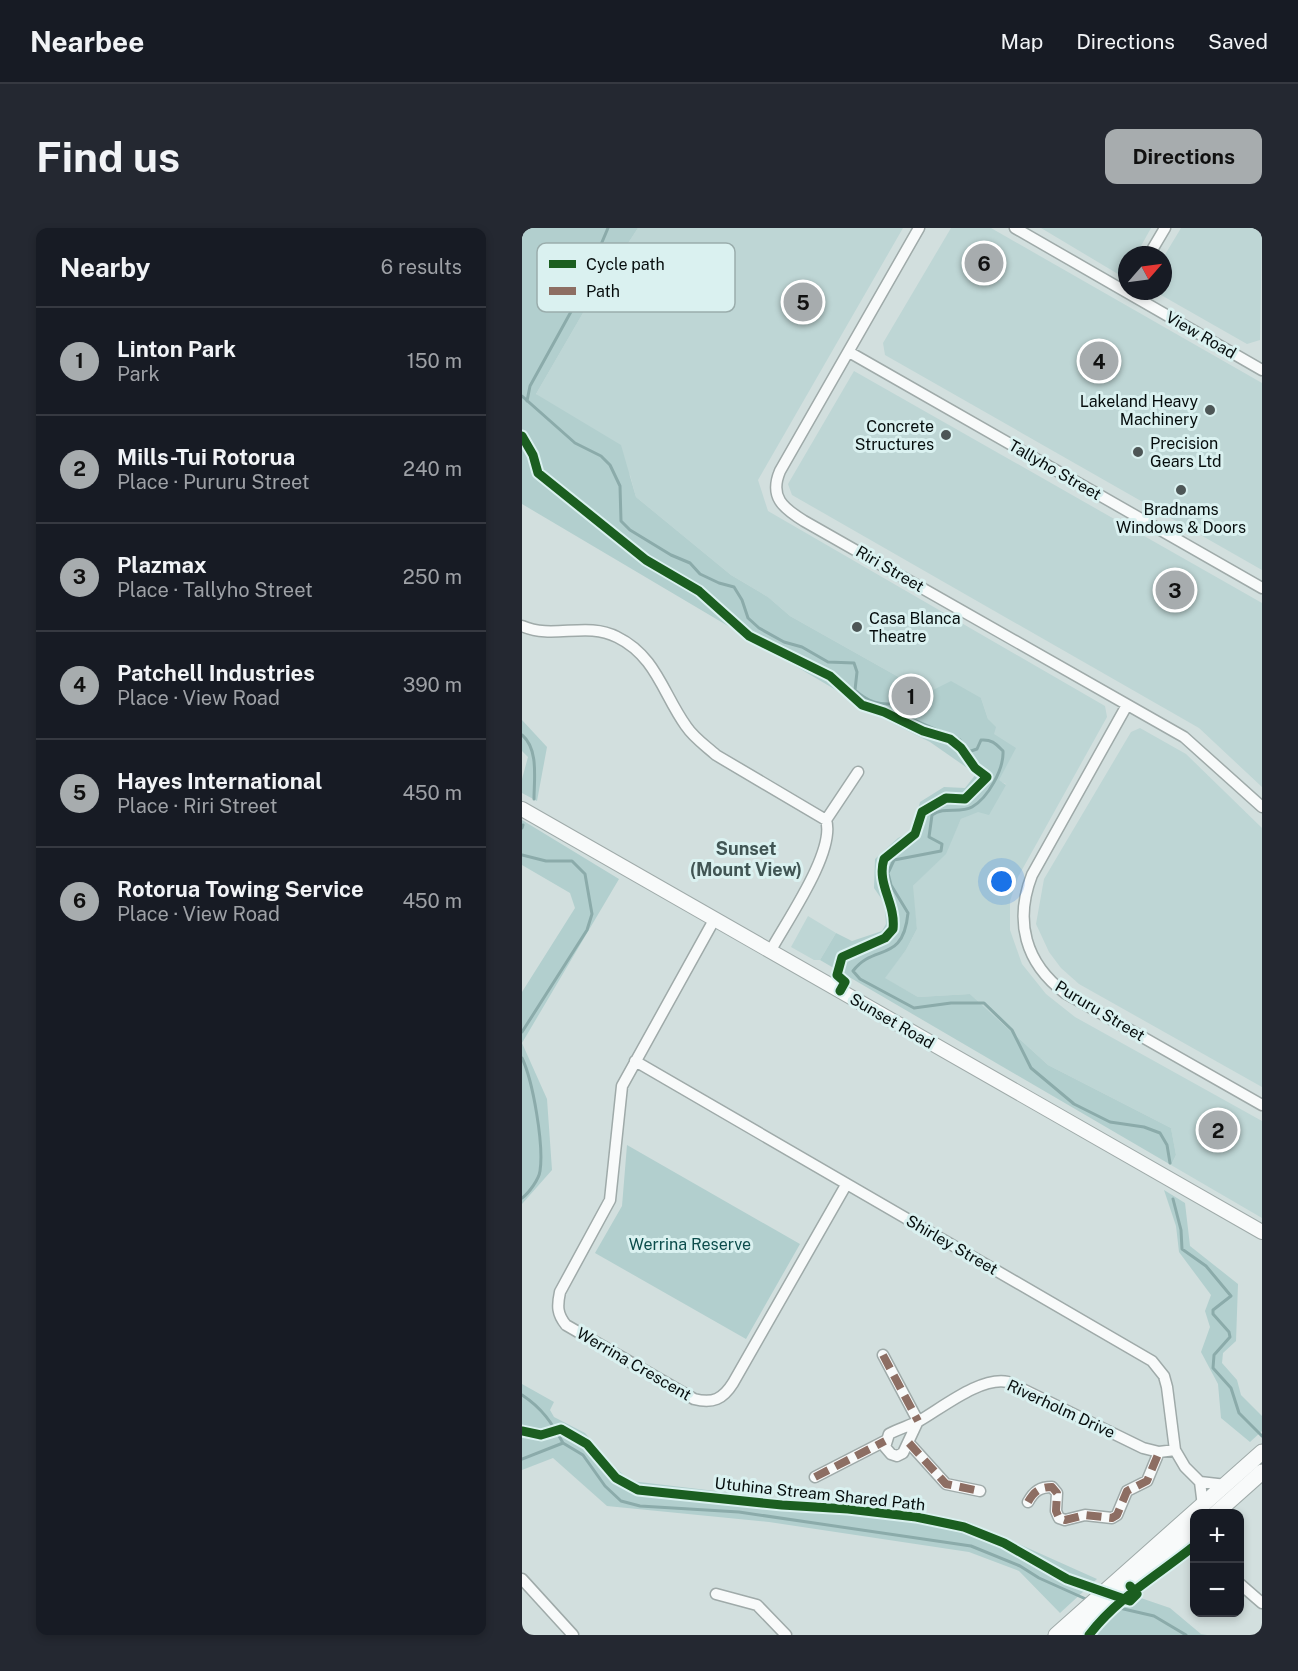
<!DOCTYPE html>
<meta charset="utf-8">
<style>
:root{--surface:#171b24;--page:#242831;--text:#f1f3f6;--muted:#9ea1a6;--line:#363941;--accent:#a7acae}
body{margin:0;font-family:"Public Sans",sans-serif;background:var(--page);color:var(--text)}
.controls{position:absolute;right:18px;bottom:18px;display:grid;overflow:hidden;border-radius:12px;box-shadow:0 3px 9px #0003}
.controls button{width:54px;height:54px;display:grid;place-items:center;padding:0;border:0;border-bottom:2px solid var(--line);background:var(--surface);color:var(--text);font:30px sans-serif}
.compass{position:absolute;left:596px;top:18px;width:54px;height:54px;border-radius:50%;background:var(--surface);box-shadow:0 3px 9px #0003;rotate:62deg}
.you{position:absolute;left:480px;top:654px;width:21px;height:21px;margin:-15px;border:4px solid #fff;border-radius:50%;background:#1a73e8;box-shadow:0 0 0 9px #1a73e833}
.badge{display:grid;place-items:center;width:39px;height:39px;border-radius:50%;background:var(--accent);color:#111;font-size:20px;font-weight:700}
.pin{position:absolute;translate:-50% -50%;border:3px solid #fff;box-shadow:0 2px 6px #0006}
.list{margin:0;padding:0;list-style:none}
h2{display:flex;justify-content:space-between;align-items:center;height:78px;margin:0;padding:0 24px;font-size:26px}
h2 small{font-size:20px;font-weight:400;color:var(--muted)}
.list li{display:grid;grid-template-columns:39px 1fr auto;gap:18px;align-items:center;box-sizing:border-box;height:108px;padding:0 24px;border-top:2px solid var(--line)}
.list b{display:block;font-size:22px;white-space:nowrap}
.list p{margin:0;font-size:20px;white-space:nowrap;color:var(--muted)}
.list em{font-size:20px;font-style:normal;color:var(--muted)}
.map{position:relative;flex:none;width:740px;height:1407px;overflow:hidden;border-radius:12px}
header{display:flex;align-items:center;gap:36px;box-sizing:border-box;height:84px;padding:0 30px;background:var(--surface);border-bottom:2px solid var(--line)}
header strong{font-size:28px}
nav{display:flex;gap:33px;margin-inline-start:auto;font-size:21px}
.intro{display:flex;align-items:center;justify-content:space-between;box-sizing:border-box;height:144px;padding:0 36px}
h1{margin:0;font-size:42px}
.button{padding:15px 27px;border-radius:12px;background:var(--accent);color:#111;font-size:21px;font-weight:700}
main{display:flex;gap:36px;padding:0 36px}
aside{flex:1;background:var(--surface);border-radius:12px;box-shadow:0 3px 9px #0003}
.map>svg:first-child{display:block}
.built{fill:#bed6d5}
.green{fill:#b2cfce}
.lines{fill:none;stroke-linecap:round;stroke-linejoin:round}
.stream{stroke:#8babaa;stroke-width:3}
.minor-casing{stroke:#9faaa9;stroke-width:13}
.major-casing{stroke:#9faaa9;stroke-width:16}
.highway-casing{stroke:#9faaa9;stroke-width:17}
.minor{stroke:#f8fafa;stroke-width:10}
.major{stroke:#f8fafa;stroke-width:14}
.highway{stroke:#f8fafa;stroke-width:15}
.quiet{stroke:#8d6e63;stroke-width:8;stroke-dasharray:15 8;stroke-linecap:butt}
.cycleway-casing{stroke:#daf1f0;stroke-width:13}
.cycleway{stroke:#1b5e20;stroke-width:9}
.poi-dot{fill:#4d5656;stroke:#daf1f0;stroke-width:2}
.labels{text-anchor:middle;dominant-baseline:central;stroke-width:6;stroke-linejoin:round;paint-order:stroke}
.street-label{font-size:16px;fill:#060d0d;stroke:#daf1f0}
.poi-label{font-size:16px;fill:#060d0d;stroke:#daf1f0;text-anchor:end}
.park-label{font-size:16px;fill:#0c4c4b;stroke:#daf1f0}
.neighbourhood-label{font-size:18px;font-weight:bold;fill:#415554;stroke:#daf1f0}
.key{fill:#daf1f0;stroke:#9aadac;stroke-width:1.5}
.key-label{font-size:16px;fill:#060d0d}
</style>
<header>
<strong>Nearbee</strong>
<nav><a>Map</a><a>Directions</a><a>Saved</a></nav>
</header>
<div class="intro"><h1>Find us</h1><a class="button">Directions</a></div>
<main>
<aside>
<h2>Nearby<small>6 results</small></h2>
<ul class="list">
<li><span class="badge">1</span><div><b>Linton Park</b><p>Park</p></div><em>150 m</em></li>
<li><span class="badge">2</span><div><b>Mills-Tui Rotorua</b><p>Place · Pururu Street</p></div><em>240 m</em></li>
<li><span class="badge">3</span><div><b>Plazmax</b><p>Place · Tallyho Street</p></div><em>250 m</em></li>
<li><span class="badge">4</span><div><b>Patchell Industries</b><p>Place · View Road</p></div><em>390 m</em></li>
<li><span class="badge">5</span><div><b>Hayes International</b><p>Place · Riri Street</p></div><em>450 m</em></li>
<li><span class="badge">6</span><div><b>Rotorua Towing Service</b><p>Place · View Road</p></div><em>450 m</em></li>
</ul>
</aside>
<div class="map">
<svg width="740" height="1407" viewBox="0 0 740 1407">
<rect width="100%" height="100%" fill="#d2dfde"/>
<path class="built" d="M 116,0 L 381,0 L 236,252 L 246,283 L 583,478 L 585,489 L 496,649 L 488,673 L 488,702 L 500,736 L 524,766 L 553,789 L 740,893 L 740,990 L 649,937 L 654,927 L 649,900 L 526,837 L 448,766 L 396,769 L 362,750 L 384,722 L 395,701 L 390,659 L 423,626 L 439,591 L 456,583 L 484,556 L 477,553 L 471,506 L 459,470 L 405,465 L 268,388 L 246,369 L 209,347 L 114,269 L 108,247 L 14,166 L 65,78 Z
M 429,0 L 469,0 L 740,155 L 740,342 L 363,127 L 361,115 Z
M 519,0 L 629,0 L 614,27 L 605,27 L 605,42 L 601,49 Z
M 659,0 L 740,0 L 738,112 L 725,116 L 632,63 L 641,63 L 641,30 Z
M 332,143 L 740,375 L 740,559 L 677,500 L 270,267 L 266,256 Z
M 618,500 L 664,526 L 740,600 L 740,859 L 557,756 L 539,740 L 527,724 L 514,696 L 522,651 L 609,504 Z
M 286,688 L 314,705 L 298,732 L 292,732 L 269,719 Z"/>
<path class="green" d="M 0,0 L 116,0 L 65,78 L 14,166 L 99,217 L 114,269 L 209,347 L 246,369 L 268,388 L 405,465 L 429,453 L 459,470 L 466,491 L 474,499 L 472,506 L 494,520 L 477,552 L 484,557 L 467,587 L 456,584 L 439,591 L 424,626 L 391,658 L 395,701 L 384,722 L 363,750 L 396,769 L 448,766 L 526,837 L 649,900 L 654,927 L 649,937 L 298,732 L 314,705 L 330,713 L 360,703 L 364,696 L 363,676 L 352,660 L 353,631 L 376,610 L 391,603 L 398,574 L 422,559 L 443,560 L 454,546 L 408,514 L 368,494 L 0,276 Z
M 0,492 L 25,519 L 15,573 L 0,565 L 0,551 L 6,529 L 0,523 Z
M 0,592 L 97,651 L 0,815 L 0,764 L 53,680 L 48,665 L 0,637 Z
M 0,815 L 25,871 L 30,942 L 0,976 Z
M 105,917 L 278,1016 L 224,1111 L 73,1025 L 100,978 Z
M 642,962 L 663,975 L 668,1018 L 716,1056 L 714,1113 L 701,1125 L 700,1135 L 715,1152 L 719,1167 L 740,1188 L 740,1203 L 728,1214 L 699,1190 L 696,1156 L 679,1124 L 688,1099 L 683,1083 L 689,1067 L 657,1024 L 654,998 Z
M 0,1156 L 32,1174 L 28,1182 L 32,1189 L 63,1205 L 91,1238 L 109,1253 L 445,1293 L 575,1351 L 538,1385 L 497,1343 L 447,1324 L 247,1294 L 85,1278 L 31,1230 L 0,1242 Z
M 613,1368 L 648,1380 L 679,1406 L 685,1407 L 573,1407 Z"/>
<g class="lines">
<path class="stream" d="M 0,168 L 53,215 L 79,228 L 88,237 L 98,258 L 99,293 L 108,302 L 149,327 L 168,335 L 178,346 L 197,355 L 212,359 L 220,372 L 226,390 L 237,400 L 262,414 L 280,419 L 306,434 L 332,435 L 335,444 L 333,462 C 346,474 358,478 376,475 L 387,490 L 438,512 L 446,524 L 455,521 L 459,512 C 470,511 474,516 481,523 C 482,541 466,570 450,579 C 438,586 422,578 410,587 L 407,609 L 420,616 L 419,623 L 372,632 L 366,645 L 369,657 L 386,685 C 381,736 352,715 331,743 L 338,751 L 392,780 L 429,775 L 462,775 L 490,802 L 509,840 L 552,876 L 588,894 L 622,899 L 638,905 L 645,917 L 648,935
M 5,173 L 8,158 L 56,71 L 86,0
M 0,507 C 17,521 12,552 12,571
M 0,600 L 1,597
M 0,627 L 24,633 L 50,633 L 63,646 L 70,686 L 65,702 L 0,804
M 0,830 C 11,853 22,917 18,943 C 17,951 7,965 0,970
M 651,971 L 659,1002 L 660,1021 L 684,1038 L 709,1068 L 691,1082 L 691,1086 L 707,1104 L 708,1109 L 692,1127 L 691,1140 L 709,1160 L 717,1185 L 740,1208
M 0,1167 C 20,1180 30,1195 41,1215
M 0,1231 L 41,1215 L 61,1227 L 83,1258 L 99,1273 L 118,1278 L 217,1284 L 449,1318 L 498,1338 L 517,1350 L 566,1372
M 593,1379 L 632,1388 L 664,1407"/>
<g class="minor-casing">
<path id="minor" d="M 397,0 L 258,243 C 247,269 261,280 282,293 L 662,509 L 740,579
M 493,0 L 740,142
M 627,27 L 643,0
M 327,124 L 740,360
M 0,398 C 31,412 64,393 95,409 C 134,428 141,466 164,498 C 172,510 184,518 194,527 L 304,592 C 314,623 264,694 249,722
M 605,477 L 510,647 C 492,693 503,735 543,765 L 740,877
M 304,592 L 336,544
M 192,692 L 100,858 L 88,972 L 38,1064 C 35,1078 35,1086 44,1097 L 172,1171 C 191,1176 201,1171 211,1155 L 324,957
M 113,833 L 630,1133 L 642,1148 L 645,1159 L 653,1222 L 663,1239 L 678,1254 L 681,1278
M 361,1127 L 396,1193 L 381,1225 L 375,1228 L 369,1226 L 363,1219 L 367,1206 C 376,1201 387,1198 397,1193 C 420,1180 459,1148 486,1154 L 621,1220 L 637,1224 L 653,1222
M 387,1215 L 424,1256 L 458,1263
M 293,1249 L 363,1213
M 678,1254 L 704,1257
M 506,1274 C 512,1263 518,1259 530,1259 L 535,1265 L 534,1283 L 537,1290 L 543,1292 L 563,1287 L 590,1290 L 595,1287 L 605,1263 L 625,1253 L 637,1224
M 0,1351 L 51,1407
M 718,1356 L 740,1375
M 194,1366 L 235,1377 L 264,1407"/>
</g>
<g class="major-casing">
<path id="major" d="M 0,581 L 740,1004"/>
</g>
<g class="highway-casing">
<path id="highway" d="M 693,1286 L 740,1244
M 534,1407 L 740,1224
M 552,1407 L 672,1303"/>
</g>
<use href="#minor" class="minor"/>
<use href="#major" class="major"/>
<use href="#highway" class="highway"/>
<path class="quiet" d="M 361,1127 L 396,1193
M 387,1215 L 424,1256 L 458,1263
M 293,1249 L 363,1213
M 506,1274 C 512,1263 518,1259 530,1259 L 535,1265 L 534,1283 L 537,1290 L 543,1292 L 563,1287 L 590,1290 L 595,1287 L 605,1263 L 625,1253 L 637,1224"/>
<g class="cycleway-casing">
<path id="cycleway" d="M 0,208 L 11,227 L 16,245 L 124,332 L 177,363 L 227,408 L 308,448 L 340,477 L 362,484 L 401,503 L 428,511 L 439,520 L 453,540 L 465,549 L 443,571 L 424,570 L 400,584 L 393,606 L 362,631 C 354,656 374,675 371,701 L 363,710 L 320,729 L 315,747 L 323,754 L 318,763
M 0,1203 L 19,1207 L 39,1201 L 65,1216 L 94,1250 L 116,1262 L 260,1277 L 326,1281 L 394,1289 L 442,1299 L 482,1315 L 545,1351 L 608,1373 L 615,1366 L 608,1358
M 567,1407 C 595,1370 636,1347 672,1318"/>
</g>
<use href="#cycleway" class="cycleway"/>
</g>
<g class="poi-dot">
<circle cx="688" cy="182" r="6"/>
<circle cx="424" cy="207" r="6"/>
<circle cx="616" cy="224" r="6"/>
<circle cx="659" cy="262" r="6"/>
<circle cx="335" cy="399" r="6"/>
</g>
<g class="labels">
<g class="street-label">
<text transform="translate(679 107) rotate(30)">View Road</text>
<text transform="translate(533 242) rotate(30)">Tallyho Street</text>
<text transform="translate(368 341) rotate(30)">Riri Street</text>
<text transform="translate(578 783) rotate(31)">Pururu Street</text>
<text transform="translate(370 793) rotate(30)">Sunset Road</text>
<text transform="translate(430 1017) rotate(30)">Shirley Street</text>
<text transform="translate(112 1136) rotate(30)">Werrina Crescent</text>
<text transform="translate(539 1181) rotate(25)">Riverholm Drive</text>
<text transform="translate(298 1266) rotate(6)">Utuhina Stream Shared Path</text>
</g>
<g class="poi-label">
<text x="676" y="173">Lakeland Heavy<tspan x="676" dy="18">Machinery</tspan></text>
<text x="412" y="198">Concrete<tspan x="412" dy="18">Structures</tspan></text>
<text x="628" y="215" text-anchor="start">Precision<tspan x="628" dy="18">Gears Ltd</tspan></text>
<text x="659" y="281" text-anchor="middle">Bradnams<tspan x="659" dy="18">Windows &amp; Doors</tspan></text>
<text x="347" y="390" text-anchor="start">Casa Blanca<tspan x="347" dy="18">Theatre</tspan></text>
</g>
<g class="park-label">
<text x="168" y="1016">Werrina Reserve</text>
</g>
<g class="neighbourhood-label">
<text x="224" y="620">Sunset<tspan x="224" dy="21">(Mount View)</tspan></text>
</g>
</g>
<rect x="15" y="15" width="198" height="69" rx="9" class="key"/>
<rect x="27" y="32" width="27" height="8" fill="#1b5e20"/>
<rect x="27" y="59" width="27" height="8" fill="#8d6e63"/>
<g class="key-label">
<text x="64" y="42">Cycle path</text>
<text x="64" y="69">Path</text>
</g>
</svg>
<div class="controls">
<button>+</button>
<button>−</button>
</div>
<svg class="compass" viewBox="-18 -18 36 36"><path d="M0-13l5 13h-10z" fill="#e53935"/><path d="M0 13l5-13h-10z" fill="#9ea1a6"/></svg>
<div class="you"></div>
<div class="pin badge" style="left:389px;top:468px">1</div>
<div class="pin badge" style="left:696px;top:902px">2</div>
<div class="pin badge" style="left:653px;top:362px">3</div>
<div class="pin badge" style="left:577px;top:133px">4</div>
<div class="pin badge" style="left:281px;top:74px">5</div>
<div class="pin badge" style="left:462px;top:35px">6</div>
</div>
</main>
